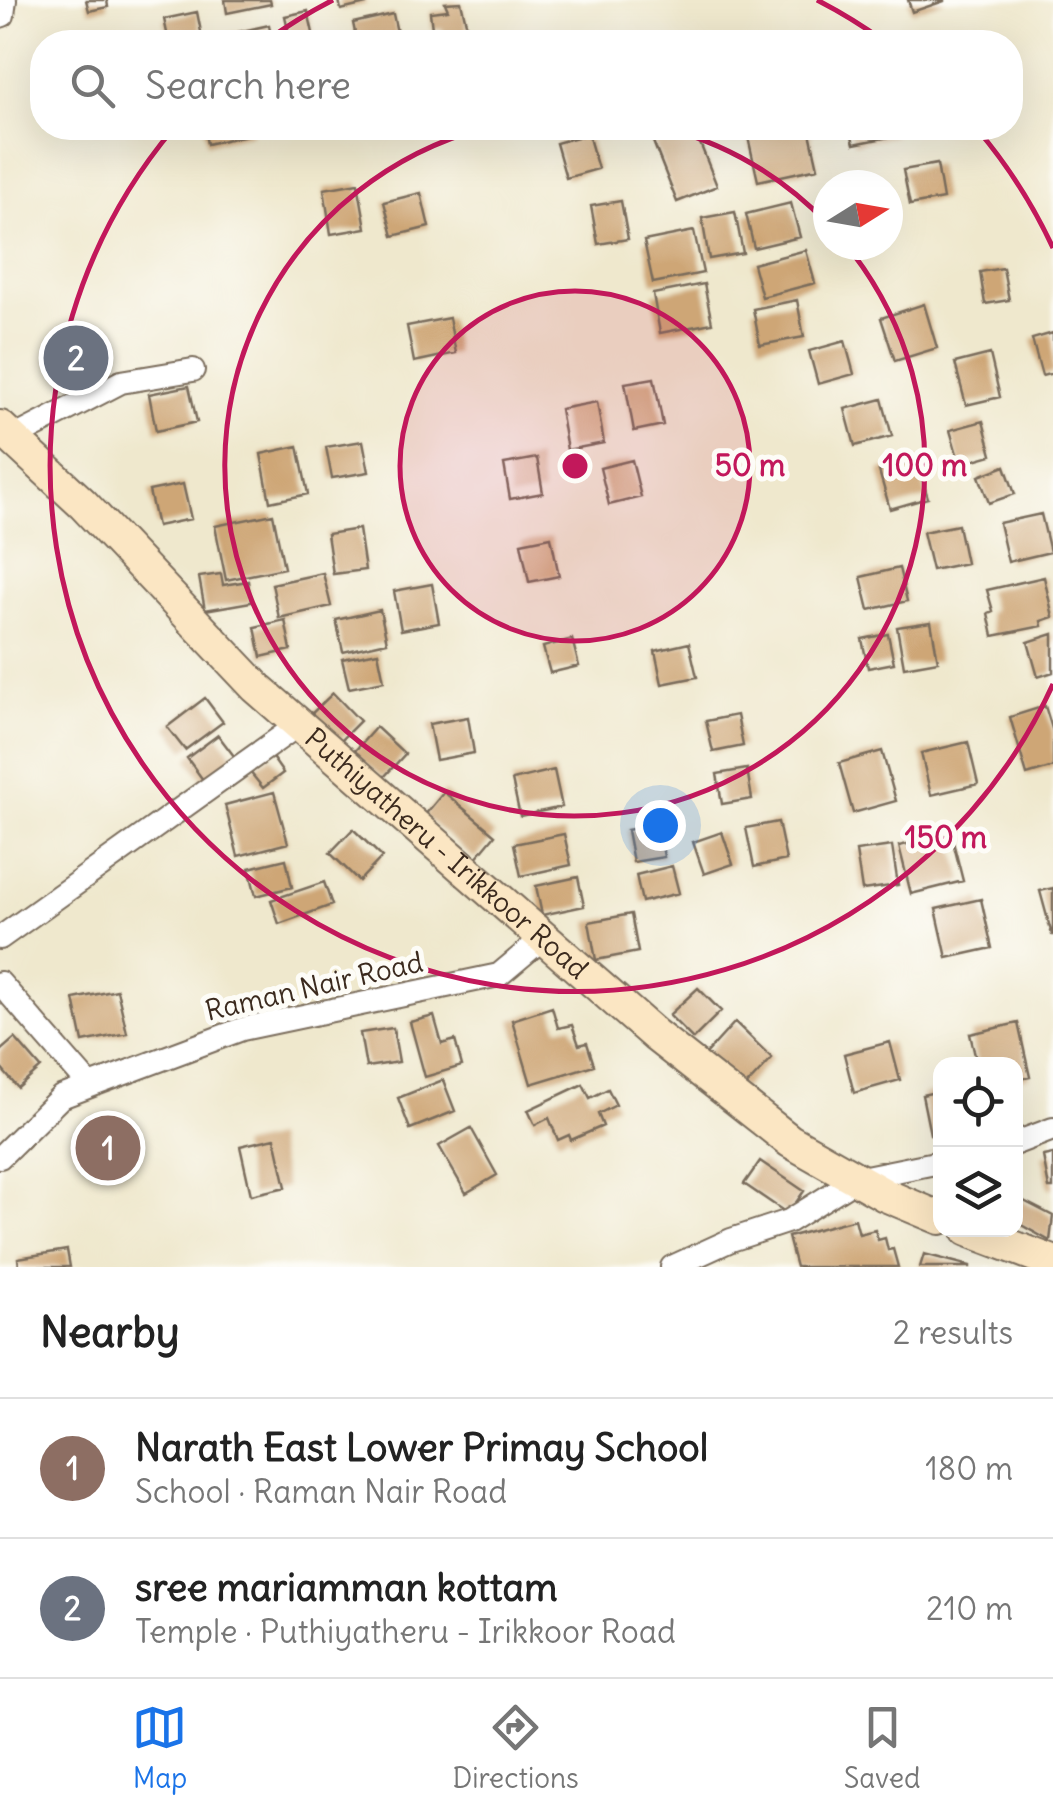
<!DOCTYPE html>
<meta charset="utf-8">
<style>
:root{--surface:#fff;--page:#f6f6f6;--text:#222;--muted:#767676;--line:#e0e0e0;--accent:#1a73e8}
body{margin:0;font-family:Delius,sans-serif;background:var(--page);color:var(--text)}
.controls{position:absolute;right:30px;bottom:30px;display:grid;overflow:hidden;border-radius:20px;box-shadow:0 10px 40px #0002}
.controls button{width:90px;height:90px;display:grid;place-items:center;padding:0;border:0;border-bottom:2px solid var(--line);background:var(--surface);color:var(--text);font:50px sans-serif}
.compass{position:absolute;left:813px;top:170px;width:90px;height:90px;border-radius:50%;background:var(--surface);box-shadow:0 10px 40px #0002;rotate:79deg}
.you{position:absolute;left:660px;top:825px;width:35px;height:35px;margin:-25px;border:8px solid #fff;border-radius:50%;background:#1a73e8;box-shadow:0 0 0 15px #1a73e833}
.badge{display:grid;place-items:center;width:65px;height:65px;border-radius:50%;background:var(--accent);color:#fff;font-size:32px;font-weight:700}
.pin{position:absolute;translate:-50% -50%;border:5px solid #fff;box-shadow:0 2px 10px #0006}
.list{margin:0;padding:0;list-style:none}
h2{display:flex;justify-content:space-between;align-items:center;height:130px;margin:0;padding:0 40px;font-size:42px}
h2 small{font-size:32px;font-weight:400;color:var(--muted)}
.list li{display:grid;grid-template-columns:65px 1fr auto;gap:30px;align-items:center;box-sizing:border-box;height:140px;padding:0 40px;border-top:2px solid var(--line)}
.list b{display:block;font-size:38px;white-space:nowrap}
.list p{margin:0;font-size:32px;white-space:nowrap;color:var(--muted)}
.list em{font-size:32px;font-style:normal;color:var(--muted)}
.icon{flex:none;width:55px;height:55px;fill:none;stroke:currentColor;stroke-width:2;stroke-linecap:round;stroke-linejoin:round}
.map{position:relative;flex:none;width:1053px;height:1267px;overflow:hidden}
.search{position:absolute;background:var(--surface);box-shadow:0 10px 40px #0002;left:30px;right:30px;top:30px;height:110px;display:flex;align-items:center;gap:25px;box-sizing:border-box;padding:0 35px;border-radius:40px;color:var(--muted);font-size:38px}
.sheet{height:410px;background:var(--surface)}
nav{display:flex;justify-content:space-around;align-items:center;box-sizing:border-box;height:140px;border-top:2px solid var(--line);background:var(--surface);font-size:28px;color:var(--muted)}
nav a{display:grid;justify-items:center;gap:5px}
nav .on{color:var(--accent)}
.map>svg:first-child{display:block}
.building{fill:#cea676}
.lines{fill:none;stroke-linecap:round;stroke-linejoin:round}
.street-casing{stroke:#7a6c5b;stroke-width:26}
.secondary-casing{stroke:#7a6c5b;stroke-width:36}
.street{stroke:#fff;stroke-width:22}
.secondary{stroke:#fbe6c3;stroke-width:32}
.ring{fill:none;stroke:#c2185b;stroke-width:5}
.labels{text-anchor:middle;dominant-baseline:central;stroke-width:10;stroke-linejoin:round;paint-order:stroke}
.street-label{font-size:28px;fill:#3b2a1e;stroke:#fdfcf7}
.centre{fill:#c2185b;stroke:#fdfcf7;stroke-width:5}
.ring-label{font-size:30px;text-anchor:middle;font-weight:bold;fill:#c2185b;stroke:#fdfcf7;stroke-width:10;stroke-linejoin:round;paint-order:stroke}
</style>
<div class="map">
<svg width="1053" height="1267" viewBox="0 0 1053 1267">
<rect width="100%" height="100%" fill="#fdfcf7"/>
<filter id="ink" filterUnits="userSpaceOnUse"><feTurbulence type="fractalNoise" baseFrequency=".01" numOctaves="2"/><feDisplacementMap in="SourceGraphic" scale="20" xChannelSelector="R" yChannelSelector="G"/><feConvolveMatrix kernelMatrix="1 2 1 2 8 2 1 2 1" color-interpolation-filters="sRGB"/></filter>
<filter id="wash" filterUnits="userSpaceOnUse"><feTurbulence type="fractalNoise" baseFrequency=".0048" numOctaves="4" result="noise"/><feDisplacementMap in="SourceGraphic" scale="40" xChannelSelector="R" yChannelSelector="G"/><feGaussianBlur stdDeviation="2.25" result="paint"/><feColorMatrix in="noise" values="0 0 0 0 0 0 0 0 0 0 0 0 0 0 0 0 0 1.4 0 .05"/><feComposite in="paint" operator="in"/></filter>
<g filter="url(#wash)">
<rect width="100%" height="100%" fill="#efe8cd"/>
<g id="blocks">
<path class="building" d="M 86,0 L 107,0 L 108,7 L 89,11 Z
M 225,0 L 270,0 L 271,4 L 227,13 Z
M 339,0 L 365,0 L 366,4 L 341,10 Z
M 908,0 L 944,0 L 944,1 L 912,12 Z
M 461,2 L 468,31 L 444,35 L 442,28 L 432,29 L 430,12 L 448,10 L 445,3 Z
M 308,11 L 315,42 L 291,42 L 285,16 Z
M 197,12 L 203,42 L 169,42 L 164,19 Z
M 393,14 L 399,42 L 357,42 L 353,23 Z
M 269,25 L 272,42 L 231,42 L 229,34 Z
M 204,128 L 251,128 L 252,134 L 207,144 Z
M 667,128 L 694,128 L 717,186 L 677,202 L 650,134 Z
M 789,128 L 809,128 L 818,168 L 758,181 L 748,137 Z
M 850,128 L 893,128 L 894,136 L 854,144 Z
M 588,134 L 598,169 L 566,178 L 556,143 Z
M 937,164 L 943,199 L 910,205 L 903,170 Z
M 358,183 L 366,228 L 331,234 L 324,189 Z
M 421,193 L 429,227 L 393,236 L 384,202 Z
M 621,201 L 628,239 L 598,244 L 591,206 Z
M 791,203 L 800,237 L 754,248 L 746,214 Z
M 735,212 L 743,253 L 709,259 L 702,218 Z
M 694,231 L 703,273 L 653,283 L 644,241 Z
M 806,250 L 815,283 L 762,297 L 753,264 Z
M 1003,268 L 1009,300 L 985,304 L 980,272 Z
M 704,284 L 712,323 L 660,333 L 653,294 Z
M 797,300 L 804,337 L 760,345 L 753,309 Z
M 924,304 L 937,348 L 895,361 L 881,318 Z
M 449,318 L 456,353 L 414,362 L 407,326 Z
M 1053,333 L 1053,373 L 1042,376 L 1032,339 Z
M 845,341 L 854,374 L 818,384 L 809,351 Z
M 990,354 L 1000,397 L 966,405 L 955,363 Z
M 654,378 L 663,425 L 634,431 L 625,383 Z
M 189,386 L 197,422 L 156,431 L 149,394 Z
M 882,399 L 892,436 L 855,446 L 845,409 Z
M 597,402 L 604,443 L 567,450 L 560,409 Z
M 983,421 L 992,455 L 960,464 L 950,430 Z
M 363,441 L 369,472 L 332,478 L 326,447 Z
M 298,446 L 308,494 L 270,502 L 261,454 Z
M 537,458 L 543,493 L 510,499 L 504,464 Z
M 916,459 L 928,498 L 890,509 L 879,471 Z
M 632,460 L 641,497 L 609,505 L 600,468 Z
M 1005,466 L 1015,494 L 989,503 L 979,476 Z
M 183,484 L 191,519 L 157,526 L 149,491 Z
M 273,514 L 284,568 L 226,580 L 215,526 Z
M 1041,514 L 1050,552 L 1008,562 L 999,523 Z
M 958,525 L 966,563 L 932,570 L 923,532 Z
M 359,529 L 365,570 L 333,574 L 327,534 Z
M 551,537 L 559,576 L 529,582 L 521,543 Z
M 899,568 L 907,601 L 869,610 L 861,577 Z
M 323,573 L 331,606 L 279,618 L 272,584 Z
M 221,574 L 223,585 L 248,581 L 251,602 L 205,610 L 199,577 Z
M 1044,577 L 1053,617 L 1041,621 L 1042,626 L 993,636 L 988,613 L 993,611 L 987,590 Z
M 432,584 L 439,623 L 401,630 L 394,591 Z
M 380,610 L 387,642 L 343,652 L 336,620 Z
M 285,620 L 291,650 L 261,657 L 255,627 Z
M 931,622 L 938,661 L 904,667 L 897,627 Z
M 888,634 L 894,663 L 868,668 L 862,639 Z
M 1053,634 L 1053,672 L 1038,677 L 1028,642 Z
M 572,639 L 579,666 L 550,673 L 543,647 Z
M 689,643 L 697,677 L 662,684 L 655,651 Z
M 378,652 L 384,681 L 349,688 L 342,659 Z
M 333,693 L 360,721 L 336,745 L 308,717 Z
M 205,698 L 223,722 L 185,750 L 167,727 Z
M 1045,706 L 1053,732 L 1053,767 L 1027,775 L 1010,717 Z
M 737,715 L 743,746 L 713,752 L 706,721 Z
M 468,717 L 474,753 L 436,760 L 429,724 Z
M 376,727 L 405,754 L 383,778 L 354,752 Z
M 218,735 L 237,760 L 206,784 L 187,758 Z
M 968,742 L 978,784 L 931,795 L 921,753 Z
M 882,751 L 896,801 L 853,813 L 839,763 Z
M 271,756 L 283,773 L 263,788 L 250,772 Z
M 747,769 L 752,799 L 722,804 L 717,774 Z
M 554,770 L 562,807 L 520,816 L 512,780 Z
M 274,792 L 288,843 L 238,856 L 225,805 Z
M 444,792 L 495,835 L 475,859 L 424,816 Z
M 778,822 L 786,860 L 754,867 L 746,828 Z
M 658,824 L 664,857 L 633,862 L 627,830 Z
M 353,829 L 382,857 L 359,881 L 330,853 Z
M 722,832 L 733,864 L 704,874 L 693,842 Z
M 564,834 L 571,865 L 521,876 L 514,844 Z
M 951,834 L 963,881 L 911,894 L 899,846 Z
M 892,846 L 898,885 L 862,890 L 856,851 Z
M 286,859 L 292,887 L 256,896 L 249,868 Z
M 672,866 L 679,893 L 642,902 L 636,875 Z
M 578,877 L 584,906 L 542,915 L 536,886 Z
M 324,882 L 332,905 L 279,924 L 271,900 Z
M 1053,888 L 1053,935 L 1052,935 L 1040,891 Z
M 981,899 L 992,948 L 947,958 L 936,909 Z
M 631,914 L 638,952 L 596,960 L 589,922 Z
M 698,988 L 721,1011 L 693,1039 L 669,1015 Z
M 117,990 L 127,1033 L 83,1042 L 74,999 Z
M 552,1007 L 558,1028 L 572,1025 L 579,1045 L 587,1043 L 594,1065 L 531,1084 L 512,1020 Z
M 434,1016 L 442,1044 L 455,1040 L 462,1066 L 425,1077 L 410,1022 Z
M 735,1022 L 772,1058 L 743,1089 L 706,1054 Z
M 1018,1023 L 1030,1077 L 1016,1080 L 1016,1064 L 977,1064 L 970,1034 Z
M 393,1028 L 399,1062 L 366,1067 L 360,1033 Z
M 15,1038 L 41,1068 L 18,1088 L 0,1067 L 0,1051 Z
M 890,1042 L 900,1080 L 854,1093 L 844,1054 Z
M 443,1080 L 455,1111 L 410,1129 L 398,1098 Z
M 583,1084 L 590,1098 L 608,1089 L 616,1105 L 598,1114 L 603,1126 L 571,1140 L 569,1135 L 558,1140 L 549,1118 L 535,1125 L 528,1110 Z
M 940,1091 L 940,1132 L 930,1134 L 922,1095 Z
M 471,1128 L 497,1175 L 466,1193 L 439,1146 Z
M 275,1138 L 286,1187 L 251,1195 L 240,1146 Z
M 1053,1154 L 1053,1188 L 1049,1188 L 1043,1156 Z
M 760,1161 L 804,1191 L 788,1214 L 744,1184 Z
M 1018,1198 L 1053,1216 L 1050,1241 L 1016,1222 Z
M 855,1219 L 859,1234 L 875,1230 L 878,1240 L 885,1238 L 888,1250 L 893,1249 L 898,1267 L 796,1267 L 788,1237 Z
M 67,1250 L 70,1267 L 19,1267 L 18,1258 Z
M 924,1254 L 970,1266 L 970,1267 L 920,1267 Z"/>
</g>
</g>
<g filter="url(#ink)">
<use href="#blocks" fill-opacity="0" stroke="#7a6c5b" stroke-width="2.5"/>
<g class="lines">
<g class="street-casing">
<path id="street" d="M 0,16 L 3,15 L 5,0
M 13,438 L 121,382 L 193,370
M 0,938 L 298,725
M 0,983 L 90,1086
M 1016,1143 L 1053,1129
M 0,1157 L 61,1097 L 242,1029 L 499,975 L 543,938
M 672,1267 L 731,1240 L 789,1221 L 856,1179 L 940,1162"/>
</g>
<g class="secondary-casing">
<g id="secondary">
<path id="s1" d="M 0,427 L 83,504 L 256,687 L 655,1035 L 790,1141 L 885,1195 L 940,1218"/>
<path d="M 968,1230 L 1053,1262"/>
</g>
</g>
<use href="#street" class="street"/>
<use href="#secondary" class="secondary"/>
</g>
</g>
<circle cx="575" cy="466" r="175" fill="#c2185b" fill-opacity=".12"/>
<g class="ring">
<circle cx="575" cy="466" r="175"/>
<path d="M666 128A350 350 0 0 1 827 223M847 246A350 350 0 1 1 484 128"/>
<path d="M1053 684A525 525 0 1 1 173 129M266 41A525 525 0 0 1 333 0M817 0A525 525 0 0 1 884 41M977 129A525 525 0 0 1 1053 248"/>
</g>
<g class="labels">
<g class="street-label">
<text stroke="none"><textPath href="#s1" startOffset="618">Puthiyatheru - Irikkoor Road</textPath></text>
<text transform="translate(314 986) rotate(-13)">Raman Nair Road</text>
</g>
</g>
<circle cx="575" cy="466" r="15" class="centre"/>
<g class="ring-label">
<text x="750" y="476">50 m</text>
<text x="925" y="476">100 m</text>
<text x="946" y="848">150 m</text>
</g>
</svg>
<div class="controls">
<button><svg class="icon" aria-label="locate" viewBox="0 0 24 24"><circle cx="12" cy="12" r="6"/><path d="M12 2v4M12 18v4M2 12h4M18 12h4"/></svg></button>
<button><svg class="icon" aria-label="layers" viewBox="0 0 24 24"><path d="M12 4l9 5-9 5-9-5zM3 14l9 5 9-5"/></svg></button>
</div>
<svg class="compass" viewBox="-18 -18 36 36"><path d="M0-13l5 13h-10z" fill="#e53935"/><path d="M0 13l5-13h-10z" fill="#767676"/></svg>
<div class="you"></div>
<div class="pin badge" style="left:108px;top:1148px;background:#8d6e63">1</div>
<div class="pin badge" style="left:76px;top:358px;background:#6b7280">2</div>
<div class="search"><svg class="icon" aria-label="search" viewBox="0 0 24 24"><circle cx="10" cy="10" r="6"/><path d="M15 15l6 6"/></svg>Search here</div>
</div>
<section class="sheet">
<h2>Nearby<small>2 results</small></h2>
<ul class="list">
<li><span class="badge" style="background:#8d6e63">1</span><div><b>Narath East Lower Primay School</b><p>School · Raman Nair Road</p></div><em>180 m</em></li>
<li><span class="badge" style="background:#6b7280">2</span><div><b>sree mariamman kottam</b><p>Temple · Puthiyatheru - Irikkoor Road</p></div><em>210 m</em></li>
</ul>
</section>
<nav>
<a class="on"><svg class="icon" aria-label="map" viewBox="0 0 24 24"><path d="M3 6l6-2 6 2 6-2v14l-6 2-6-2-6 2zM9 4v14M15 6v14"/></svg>Map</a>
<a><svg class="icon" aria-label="directions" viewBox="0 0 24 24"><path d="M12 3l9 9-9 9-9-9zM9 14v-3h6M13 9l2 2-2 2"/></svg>Directions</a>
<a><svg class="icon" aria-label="saved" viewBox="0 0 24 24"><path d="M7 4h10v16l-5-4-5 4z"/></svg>Saved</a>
</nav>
